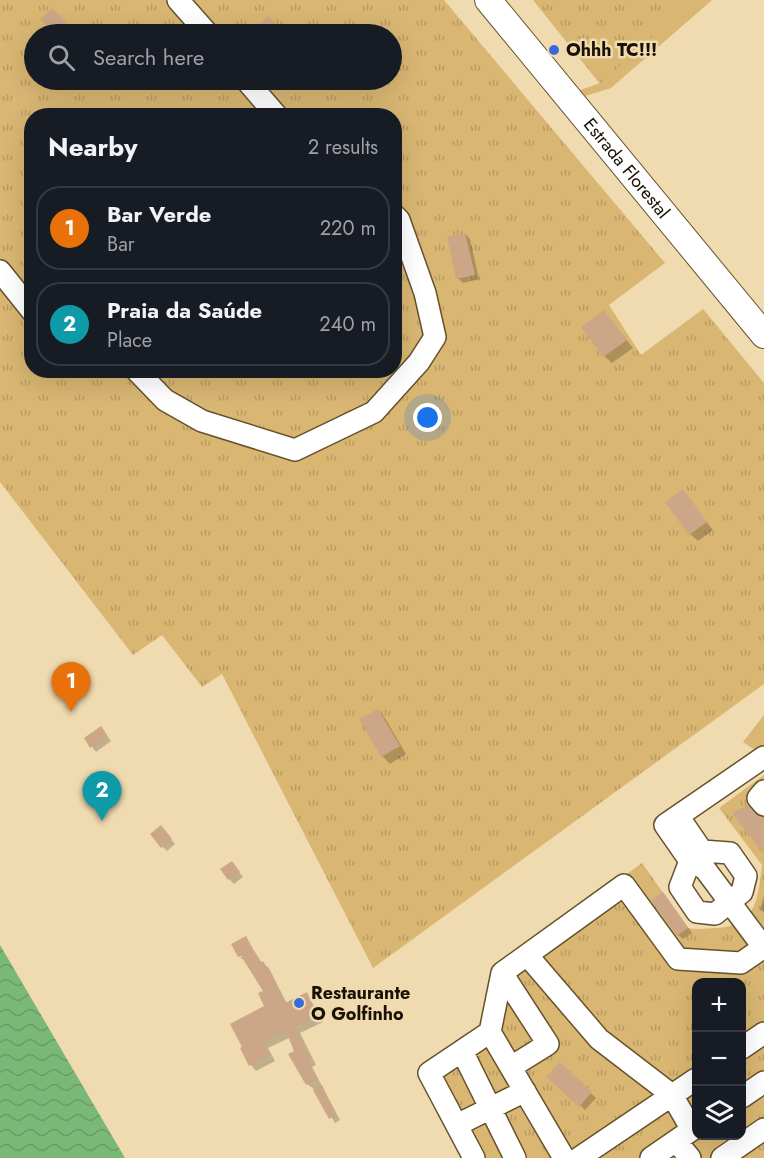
<!DOCTYPE html>
<meta charset="utf-8">
<style>
:root{--surface:#171b24;--page:#20242c;--text:#f1f3f6;--muted:#9ea1a6;--line:#363941;--accent:#8c9099}
body{margin:0;font-family:Jost,sans-serif;background:var(--page);color:var(--text)}
.controls{position:absolute;right:18px;bottom:18px;display:grid;overflow:hidden;border-radius:12px;box-shadow:0 6px 24px #0002}
.controls button{width:54px;height:54px;display:grid;place-items:center;padding:0;border:0;border-bottom:2px solid var(--line);background:var(--surface);color:var(--text);font:30px sans-serif}
.you{position:absolute;left:428px;top:418px;width:21px;height:21px;margin:-15px;border:4px solid #fff;border-radius:50%;background:#1a73e8;box-shadow:0 0 0 9px #1a73e833}
.badge{display:grid;place-items:center;width:39px;height:39px;border-radius:50%;background:var(--accent);color:#fff;font-size:20px;font-weight:700}
.pin{position:absolute;translate:-50% -50px;filter:drop-shadow(0 2px 3px #0008)}
.pin::after{content:'';position:absolute;top:32px;width:21px;height:18px;background:inherit;clip-path:polygon(0 0,100% 0,50% 100%)}
.list{margin:0;padding:0;list-style:none}
h2{display:flex;justify-content:space-between;align-items:center;height:78px;margin:0;padding:0 24px;font-size:26px}
h2 small{font-size:20px;font-weight:400;color:var(--muted)}
.list li{display:grid;grid-template-columns:39px 1fr auto;gap:18px;align-items:center;box-sizing:border-box;height:84px;margin:0 12px 12px;padding:0 12px;border:2px solid var(--line);border-radius:24px}
.list b{display:block;font-size:22px;white-space:nowrap}
.list p{margin:0;font-size:20px;white-space:nowrap;color:var(--muted)}
.list em{font-size:20px;font-style:normal;color:var(--muted)}
.icon{flex:none;width:33px;height:33px;fill:none;stroke:currentColor;stroke-width:2;stroke-linecap:round;stroke-linejoin:round}
.map{position:relative;flex:none;width:764px;height:1158px;overflow:hidden}
.search{position:absolute;background:var(--surface);box-shadow:0 6px 24px #0002;left:24px;top:24px;width:378px;height:66px;display:flex;align-items:center;gap:15px;box-sizing:border-box;padding:0 21px;border-radius:33px;color:var(--muted);font-size:22px}
.panel{position:absolute;background:var(--surface);box-shadow:0 6px 24px #0002;left:24px;top:108px;width:378px;height:270px;border-radius:24px}
.map>svg:first-child{display:block}
.grass{fill:#d9b672}
.park{fill:url(#park-tufts);fill-rule:evenodd}
.water{fill:url(#water-waves)}
.shadow{fill:#0003}
.building{fill:#cba787}
.lines{fill:none;stroke-linecap:round;stroke-linejoin:round}
.minor-casing{stroke:#65522b;stroke-width:24}
.major-casing{stroke:#65522b;stroke-width:28}
.minor{stroke:#fff;stroke-width:21}
.major{stroke:#fff;stroke-width:26}
.poi-dot{fill:#386ada;stroke:#f0dab0;stroke-width:2}
.labels{text-anchor:middle;dominant-baseline:central;stroke-width:5;stroke-linejoin:round;paint-order:stroke}
.poi-label{font-size:18px;font-weight:bold;fill:#191103;stroke:#f0dab0;text-anchor:start}
.street-label{font-size:18px;fill:#191103;stroke:#f0dab0}
</style>
<div class="map">
<svg width="764" height="1158" viewBox="0 0 764 1158">
<defs>
<pattern id="park-tufts" width="24" height="20" patternUnits="userSpaceOnUse" patternTransform="scale(1.5)"><rect width="24" height="20" fill="#d9b672"/><path d="M3 7l-1-3M5 7V3M7 7l1-3M15 17l-1-3M17 17v-4M19 17l1-3" fill="none" stroke="#ba9b61"/></pattern>
<pattern id="water-waves" width="16" height="10" patternUnits="userSpaceOnUse" patternTransform="scale(1.5)"><rect width="16" height="10" fill="#7ab878"/><path d="M0 5q4-4 8 0t8 0" fill="none" stroke="#699d66"/></pattern>
</defs>
<rect width="100%" height="100%" fill="#f0dab0"/>
<path class="grass" d="M 693,0 L 712,0 L 611,88 L 582,97 L 578,91 L 600,83 Z
M 764,715 L 764,745 L 755,750 L 743,742 Z"/>
<path class="park" d="M 0,0 L 444,0 L 665,263 L 609,305 L 641,355 L 703,309 L 764,383 L 764,684 L 373,968 L 222,674 L 202,687 L 162,635 L 133,655 L 0,482 ZM 34,34 L 392,34 L 392,80 L 34,80 ZM 32,116 L 394,116 L 394,370 L 32,370 Z
M 533,0 L 693,0 L 600,84 Z
M 764,775 L 764,1158 L 467,1158 L 422,1073 L 481,1028 L 490,975 L 642,863 L 688,928 C 698,930 708,928 717,928 C 757,925 758,898 762,865 L 719,808 ZM 696,982 L 742,982 L 742,1136 L 696,1136 Z"/>
<path class="water" d="M 0,945 L 125,1158 L 0,1158 Z"/>
<path class="shadow" d="M 465,234 L 470,239 L 479,279 L 463,283 L 458,278 Z
M 604,312 L 633,348 L 612,363 L 604,356 Z
M 682,491 L 713,530 L 698,541 L 690,534 Z
M 378,711 L 385,718 L 406,754 L 390,764 L 382,756 Z
M 105,733 L 111,741 L 96,752 L 86,739 Z
M 165,832 L 175,844 L 167,851 L 162,846 Z
M 232,863 L 243,877 L 234,884 L 229,879 Z
M 764,896 L 764,913 L 760,909 Z
M 667,898 L 692,933 L 683,939 L 678,935 Z
M 246,938 L 262,963 L 269,968 L 287,1004 L 307,994 L 323,1022 L 300,1033 L 316,1065 L 312,1067 L 340,1120 L 335,1123 L 314,1089 L 307,1084 L 291,1037 L 268,1048 L 275,1061 L 256,1071 L 251,1065 L 266,1007 L 265,992 L 247,961 L 240,958 L 249,954 Z
M 560,1064 L 596,1098 L 585,1110 L 549,1076 Z"/>
<path class="building" d="M 52,8 L 78,34 L 55,34 L 40,19 Z
M 268,16 L 286,34 L 249,34 Z
M 465,233 L 475,275 L 456,279 L 447,237 Z
M 604,310 L 627,340 L 603,357 L 581,327 Z
M 683,489 L 707,522 L 689,535 L 665,502 Z
M 378,709 L 400,746 L 381,757 L 359,719 Z
M 101,726 L 107,735 L 90,748 L 84,738 Z
M 748,805 L 764,820 L 764,854 L 732,813 Z
M 161,825 L 172,839 L 161,848 L 150,834 Z
M 232,861 L 240,872 L 228,880 L 220,869 Z
M 663,892 L 688,928 L 677,936 L 651,900 Z
M 246,936 L 260,963 L 263,961 L 271,974 L 285,1003 L 307,992 L 318,1016 L 295,1027 L 311,1059 L 308,1061 L 317,1079 L 306,1085 L 288,1054 L 294,1051 L 286,1031 L 263,1042 L 270,1055 L 249,1066 L 240,1048 L 242,1047 L 230,1024 L 264,1006 L 258,993 L 263,991 L 241,956 L 238,957 L 231,944 Z
M 560,1062 L 592,1092 L 579,1107 L 546,1077 Z
M 322,1085 L 336,1115 L 329,1119 L 313,1090 Z"/>
<g class="lines">
<g class="minor-casing">
<path id="minor" d="M 178,0 L 208,34
M 246,80 L 277,116
M 0,271 L 32,311
M 136,370 L 165,400 L 202,421 L 295,450 L 374,412 L 419,362 L 435,337 L 425,293 L 399,220 L 394,215
M 764,791 L 758,798 L 764,805
M 678,816 L 702,851 L 730,853 L 746,876 L 742,892 L 715,914 L 697,912 L 680,887 L 690,861 L 665,825 L 764,757
M 690,861 L 705,869 L 764,948
M 527,955 L 599,1039 L 672,1095 L 692,1130
M 502,973 L 548,1044 L 511,1067
M 490,1032 L 564,1158
M 742,1048 L 764,1033
M 462,1051 L 515,1158
M 742,1097 L 764,1082
M 457,1125 L 525,1091
M 676,1141 L 690,1158
M 474,1158 L 429,1073 L 490,1032 L 502,973 L 624,885 L 678,959 L 741,963 L 764,947
M 579,1158 L 696,1079
M 651,1158 L 696,1127
M 722,1158 L 764,1129"/>
</g>
<g class="major-casing">
<g id="major">
<path id="s1" d="M 488,0 L 764,335"/>
</g>
</g>
<use href="#minor" class="minor"/>
<use href="#major" class="major"/>
</g>
<g class="poi-dot">
<circle cx="554" cy="50" r="6"/>
<circle cx="299" cy="1003" r="6"/>
</g>
<g class="labels">
<g class="poi-label">
<text x="566" y="50">Ohhh TC!!!</text>
<text x="311" y="993">Restaurante<tspan x="311" dy="21">O Golfinho</tspan></text>
</g>
<g class="street-label">
<text stroke="none"><textPath href="#s1" startOffset="218">Estrada Florestal</textPath></text>
</g>
</g>
</svg>
<div class="controls">
<button>+</button>
<button>−</button>
<button><svg class="icon" aria-label="layers" viewBox="0 0 24 24"><path d="M12 4l9 5-9 5-9-5zM3 14l9 5 9-5"/></svg></button>
</div>
<div class="you"></div>
<div class="pin badge" style="left:71px;top:712px;background:#e8710a">1</div>
<div class="pin badge" style="left:102px;top:821px;background:#0f9aa8">2</div>
<div class="search"><svg class="icon" aria-label="search" viewBox="0 0 24 24"><circle cx="10" cy="10" r="6"/><path d="M15 15l6 6"/></svg>Search here</div>
<section class="panel">
<h2>Nearby<small>2 results</small></h2>
<ul class="list">
<li><span class="badge" style="background:#e8710a">1</span><div><b>Bar Verde</b><p>Bar</p></div><em>220 m</em></li>
<li><span class="badge" style="background:#0f9aa8">2</span><div><b>Praia da Saúde</b><p>Place</p></div><em>240 m</em></li>
</ul>
</section>
</div>
